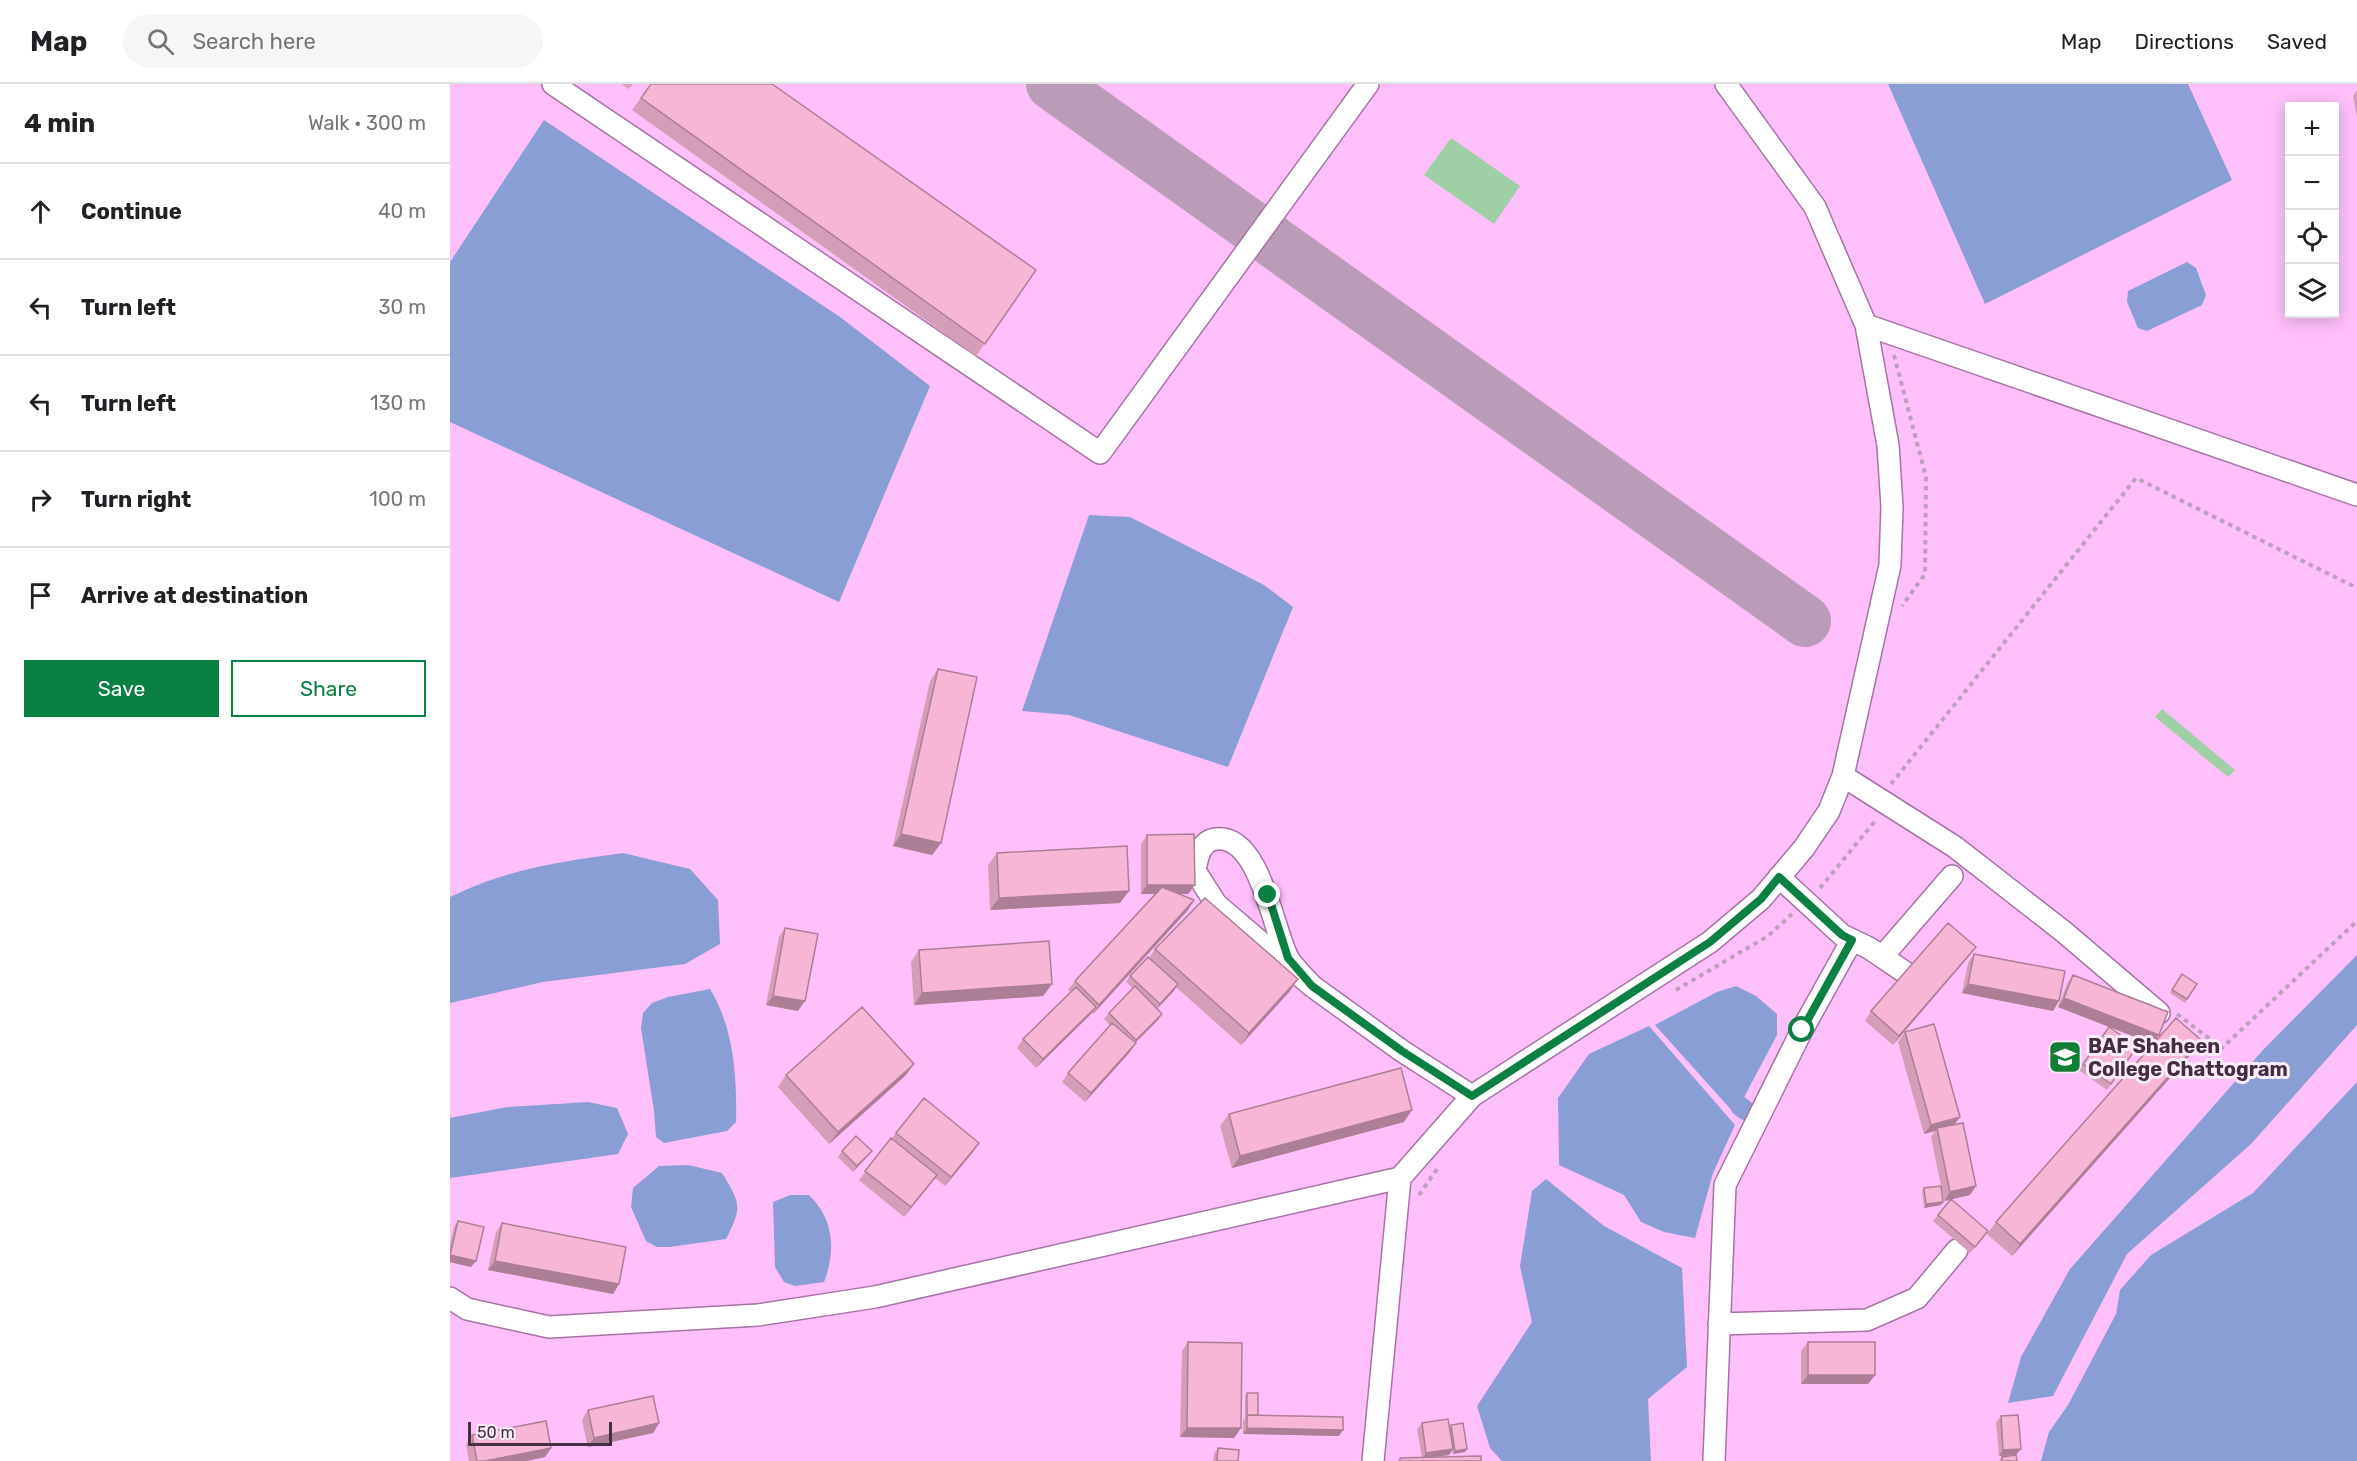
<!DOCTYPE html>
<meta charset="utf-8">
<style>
:root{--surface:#fff;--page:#f6f6f6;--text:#202124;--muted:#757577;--line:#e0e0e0;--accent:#0b8043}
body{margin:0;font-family:Rubik,sans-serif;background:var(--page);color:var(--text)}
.controls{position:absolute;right:18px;top:18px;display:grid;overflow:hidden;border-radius:0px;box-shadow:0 3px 15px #0003}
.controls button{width:54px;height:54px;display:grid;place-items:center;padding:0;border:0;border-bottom:2px solid var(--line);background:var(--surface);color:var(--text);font:30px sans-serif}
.scale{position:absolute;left:18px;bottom:15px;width:144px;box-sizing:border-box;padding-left:6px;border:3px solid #452e44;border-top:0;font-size:16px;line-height:21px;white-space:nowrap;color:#452e44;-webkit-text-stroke:4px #f9edf8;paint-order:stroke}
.stop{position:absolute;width:18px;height:18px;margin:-14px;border:4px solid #0b8043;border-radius:50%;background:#fff}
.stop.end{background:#0b8043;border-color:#fff;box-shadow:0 2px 6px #0008}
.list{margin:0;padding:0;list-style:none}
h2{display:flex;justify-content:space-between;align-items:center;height:78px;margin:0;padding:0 24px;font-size:26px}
h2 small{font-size:20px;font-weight:400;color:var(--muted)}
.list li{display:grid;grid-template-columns:39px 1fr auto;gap:18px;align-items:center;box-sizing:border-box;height:96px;padding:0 24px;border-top:2px solid var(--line)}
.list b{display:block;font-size:22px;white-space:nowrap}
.list em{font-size:20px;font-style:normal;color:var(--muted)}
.actions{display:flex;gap:12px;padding:18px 24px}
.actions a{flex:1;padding:14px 0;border:2px solid var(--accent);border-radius:0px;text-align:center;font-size:21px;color:var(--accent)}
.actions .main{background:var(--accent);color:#fff}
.icon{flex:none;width:33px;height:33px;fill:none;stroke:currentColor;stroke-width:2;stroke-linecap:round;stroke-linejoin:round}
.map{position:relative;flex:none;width:1907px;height:1377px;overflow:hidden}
header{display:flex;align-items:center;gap:36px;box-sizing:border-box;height:84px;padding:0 30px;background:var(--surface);border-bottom:2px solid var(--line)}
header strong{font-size:28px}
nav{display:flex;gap:33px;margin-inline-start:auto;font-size:21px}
.search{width:420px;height:54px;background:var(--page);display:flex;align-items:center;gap:15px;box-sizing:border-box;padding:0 21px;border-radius:33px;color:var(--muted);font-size:22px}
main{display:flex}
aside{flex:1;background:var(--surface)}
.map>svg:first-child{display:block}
.built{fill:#febffa;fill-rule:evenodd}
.green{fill:#9fcfa5}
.water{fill:#899ed5}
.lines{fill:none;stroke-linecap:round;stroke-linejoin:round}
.canal{stroke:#899ed5;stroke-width:20}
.taxiway{stroke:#ba9cb8;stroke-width:52}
.minor-casing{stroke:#a773a5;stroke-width:24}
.path{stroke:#be9fbc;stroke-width:4;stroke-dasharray:4.5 4.5;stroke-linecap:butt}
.minor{stroke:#fff;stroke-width:21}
.wall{fill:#d49db8}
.shaded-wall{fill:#ad7f96}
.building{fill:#f7b6d6;stroke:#ad7f96;stroke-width:1.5}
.route{stroke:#0b8043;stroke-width:8}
.labels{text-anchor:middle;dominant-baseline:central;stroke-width:6;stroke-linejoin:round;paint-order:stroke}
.poi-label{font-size:20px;font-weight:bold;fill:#452e44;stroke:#f9edf8;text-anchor:start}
</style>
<header>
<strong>Map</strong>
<div class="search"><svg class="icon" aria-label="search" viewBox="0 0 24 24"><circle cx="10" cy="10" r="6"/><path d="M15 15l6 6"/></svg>Search here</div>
<nav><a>Map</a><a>Directions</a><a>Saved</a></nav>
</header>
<main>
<aside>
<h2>4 min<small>Walk · 300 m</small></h2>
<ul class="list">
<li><svg class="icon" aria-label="ahead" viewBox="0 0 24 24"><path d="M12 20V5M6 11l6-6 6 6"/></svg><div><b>Continue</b></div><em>40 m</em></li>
<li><svg class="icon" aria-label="left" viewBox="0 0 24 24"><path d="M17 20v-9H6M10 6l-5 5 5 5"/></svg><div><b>Turn left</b></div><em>30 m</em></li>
<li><svg class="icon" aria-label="left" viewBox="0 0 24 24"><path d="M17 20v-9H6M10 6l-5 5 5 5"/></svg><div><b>Turn left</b></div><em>130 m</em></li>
<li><svg class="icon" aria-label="right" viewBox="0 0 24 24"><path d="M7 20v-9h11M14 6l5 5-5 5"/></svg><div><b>Turn right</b></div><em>100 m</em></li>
<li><svg class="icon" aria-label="arrive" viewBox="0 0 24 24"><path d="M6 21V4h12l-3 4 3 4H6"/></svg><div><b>Arrive at destination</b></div></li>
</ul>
<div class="actions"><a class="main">Save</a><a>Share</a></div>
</aside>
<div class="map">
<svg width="1907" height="1377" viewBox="0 0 1907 1377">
<rect width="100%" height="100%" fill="#fad7f7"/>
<path class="built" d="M 0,0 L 1907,0 L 1907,1377 L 0,1377 ZM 1840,22 L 1884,22 L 1884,230 L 1840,230 Z"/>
<path class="green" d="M 1001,54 L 1070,102 L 1044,140 L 974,91 Z
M 1712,625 L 1785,686 L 1778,693 L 1705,633 Z"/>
<path class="water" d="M 1438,0 L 1738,0 L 1782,96 L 1535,220 Z
M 94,36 L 390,233 L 480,302 L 389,518 L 0,338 L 0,178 Z
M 1737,178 L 1746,184 L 1756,211 L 1752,221 L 1697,247 L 1688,244 L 1677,218 L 1678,207 Z
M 639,431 L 680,433 L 814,501 L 843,523 L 778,683 L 619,631 L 572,627 Z
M 173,769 L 240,785 L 268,816 L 270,860 L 235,880 L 93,898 L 0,919 L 0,813 C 60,784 109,778 173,769 Z
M 1907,871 L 1907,941 L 1801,1060 L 1677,1170 L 1603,1312 L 1558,1319 L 1571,1273 L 1620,1185 L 1812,967 Z
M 1286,902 L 1306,912 L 1327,930 L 1327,951 L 1285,1030 L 1205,941 L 1267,908 Z
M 260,905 C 284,944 287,993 286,1038 L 277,1047 L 214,1059 L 206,1053 L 204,1027 L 191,944 L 193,929 L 202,919 L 218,913 Z
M 1199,942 L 1285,1041 L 1263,1089 L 1245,1154 L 1214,1148 L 1191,1138 L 1174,1111 L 1109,1081 L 1108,1014 L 1139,970 Z
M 1907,998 L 1907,1377 L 1591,1377 L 1599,1348 L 1618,1321 L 1666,1230 L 1670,1206 L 1701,1171 L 1803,1109 Z
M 138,1018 L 167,1024 L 178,1050 L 168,1070 L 0,1094 L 0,1034 L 57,1023 Z
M 238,1081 L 272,1089 C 290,1119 293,1122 276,1155 L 220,1163 L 207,1163 L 196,1157 L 181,1123 L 183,1104 L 209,1082 Z
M 1096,1095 L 1154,1142 L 1232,1184 L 1237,1283 L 1198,1315 L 1201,1377 L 1052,1377 L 1040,1364 L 1027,1322 L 1082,1238 L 1070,1182 L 1082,1107 Z
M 340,1111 L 359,1111 C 384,1135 386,1167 374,1198 L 345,1202 L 334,1198 L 325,1183 L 323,1118 Z"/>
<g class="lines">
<path class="canal" d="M 1290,1022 L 1295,1026"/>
<path class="taxiway" d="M 602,0 L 1355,537"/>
<g class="minor-casing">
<path id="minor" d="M 103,0 L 650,369 L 918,0
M 1276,0 L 1365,123 L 1416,241 L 1907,411
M 1393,692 L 1505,763 L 1614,848 L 1709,929
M 1329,793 L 1392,851 L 1419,864 L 1456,889
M 1432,873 L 1502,792
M 862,902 C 854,893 844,884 838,874 C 823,846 810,750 766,755 C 750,757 747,774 745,787 L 766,820 L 862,902 L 952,967 L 1022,1012
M 0,1214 L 17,1225 L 99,1243 L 308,1231 L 425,1213 L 950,1094 L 1022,1012 L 1260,858 L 1311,815 L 1354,764 L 1379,727 L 1393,692 L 1440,481 L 1442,423 L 1438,361 L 1416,241
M 1269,1240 L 1417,1236 L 1467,1214 L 1507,1166
M 923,1377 L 950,1094
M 1264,1377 L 1275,1101 L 1352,946 L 1402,856"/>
</g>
<path class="path" d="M 1444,271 L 1476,393 L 1475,490 L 1452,522
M 1441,700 L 1686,394 L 1907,504
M 1370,804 L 1426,736
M 1226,906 L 1318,852 L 1342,830
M 1727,930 L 1772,964 L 1907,837
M 969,1111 L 987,1085"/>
<use href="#minor" class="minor"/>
</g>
<path class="wall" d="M 171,0 L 183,0 L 179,5 Z
M 201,0 L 586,186 L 526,272 L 182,26 Z
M 1907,6 L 1907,33 L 1903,12 Z
M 488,585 L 491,759 L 482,771 L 443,762 L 480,597 Z
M 697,751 L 745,801 L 738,810 L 728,810 L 744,816 L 738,826 L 643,930 L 642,929 L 586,984 L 567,964 L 573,955 L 620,908 L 618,906 L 625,897 L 706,810 L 691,810 L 691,760 Z
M 547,769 L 670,819 L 540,826 L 538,781 Z
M 335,844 L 348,927 L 316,921 L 329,853 Z
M 705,865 L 840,907 L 791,961 L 726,903 L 707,925 L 708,936 L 685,959 L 686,959 L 679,969 L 635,1018 L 612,998 L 618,989 L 660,941 L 654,935 L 659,929 L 683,904 L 676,898 L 680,892 L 699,874 Z
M 469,866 L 602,900 L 593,912 L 464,921 L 461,878 Z
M 1524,870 L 1603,927 L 1512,909 L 1518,879 Z
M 1519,872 L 1443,961 L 1415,937 L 1421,927 Z
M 1732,890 L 1747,900 L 1735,919 L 1720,909 Z
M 1623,891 L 1703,960 L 1608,923 L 1617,900 Z
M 1659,943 L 1687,963 L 1657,1006 L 1629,986 Z
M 1455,948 L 1510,1033 L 1505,1040 L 1520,1111 L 1501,1115 L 1534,1153 L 1520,1169 L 1483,1137 L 1500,1116 L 1494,1117 L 1491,1102 L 1493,1118 L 1491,1121 L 1474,1124 L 1472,1107 L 1474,1104 L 1491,1102 L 1481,1053 L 1485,1047 L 1474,1050 L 1448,958 Z
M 1743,968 L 1562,1172 L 1537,1150 L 1546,1138 Z
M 464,980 L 455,992 L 379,1060 L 328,1003 L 336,991 Z
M 779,1030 L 954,1038 L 782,1084 L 770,1042 Z
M 446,1049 L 523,1068 L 495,1102 L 485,1094 L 454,1133 L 409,1096 Z
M 392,1067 L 422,1067 L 417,1073 L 403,1088 L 388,1073 Z
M 8,1137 L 21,1183 L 0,1178 L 0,1160 L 4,1143 Z
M 52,1139 L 169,1200 L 163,1210 L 38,1186 L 46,1148 Z
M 738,1258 L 791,1344 L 784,1354 L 730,1353 L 732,1267 Z
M 1358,1258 L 1425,1291 L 1418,1300 L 1351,1300 L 1351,1267 Z
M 797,1309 L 807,1331 L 889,1352 L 793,1350 L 793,1337 L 795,1334 L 795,1312 Z
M 138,1326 L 209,1339 L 203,1349 L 138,1363 L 132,1336 Z
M 1551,1332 L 1566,1371 L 1567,1377 L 1549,1377 L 1552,1373 L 1564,1371 L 1549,1372 L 1546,1338 Z
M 972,1339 L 1000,1342 L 1001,1341 L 1017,1365 L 1015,1368 L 1003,1370 L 1002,1366 L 999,1371 L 985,1373 L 1031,1377 L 948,1377 L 950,1374 L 972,1374 L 967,1345 Z
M 22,1351 L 101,1364 L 95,1373 L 76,1377 L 19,1377 L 16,1360 Z
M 768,1364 L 788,1377 L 763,1377 L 764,1370 Z"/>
<path class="shaded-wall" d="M 451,750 L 491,759 L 482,771 L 443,762 Z
M 697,801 L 745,801 L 738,810 L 691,810 Z
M 679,807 L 670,819 L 540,826 L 549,814 Z
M 744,816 L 738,826 L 643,930 L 649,921 Z
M 1526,863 L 1519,872 L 1443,961 L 1449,952 Z
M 848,895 L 840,907 L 791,961 L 799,949 Z
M 602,900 L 593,912 L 464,921 L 472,909 Z
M 728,900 L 724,907 L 706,926 L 710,920 Z
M 1518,900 L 1609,917 L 1603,927 L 1512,909 Z
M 323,912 L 355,917 L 348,927 L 316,921 Z
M 1614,914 L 1709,951 L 1703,960 L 1608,923 Z
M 646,923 L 639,932 L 586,984 L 593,975 Z
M 712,930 L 708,936 L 682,962 L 686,956 Z
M 1751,956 L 1743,968 L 1562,1172 L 1570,1160 Z
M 686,959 L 679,969 L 635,1018 L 641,1009 Z
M 464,980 L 455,992 L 379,1060 L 388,1048 Z
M 962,1026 L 954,1038 L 782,1084 L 790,1072 Z
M 1510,1033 L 1503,1042 L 1487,1044 L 1485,1047 L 1474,1050 L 1481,1041 Z
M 529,1059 L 523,1068 L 495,1102 L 501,1093 Z
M 422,1067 L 417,1073 L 403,1088 L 407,1082 Z
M 487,1091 L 480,1100 L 454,1133 L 461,1123 Z
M 1526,1102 L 1520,1111 L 1494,1117 L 1500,1108 Z
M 1493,1118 L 1491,1121 L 1474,1124 L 1476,1120 Z
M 0,1171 L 26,1177 L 21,1183 L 0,1178 Z
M 45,1177 L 169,1200 L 163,1210 L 38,1186 Z
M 1358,1291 L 1425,1291 L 1418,1300 L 1351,1300 Z
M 209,1339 L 203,1349 L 138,1363 L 144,1354 Z
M 737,1344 L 791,1344 L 784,1354 L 730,1353 Z
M 797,1344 L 893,1346 L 889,1352 L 793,1350 Z
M 101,1364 L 95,1373 L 76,1377 L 35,1377 Z
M 1003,1365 L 999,1371 L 972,1375 L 976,1369 Z
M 1017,1365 L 1015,1368 L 1003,1370 L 1005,1367 Z
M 1571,1365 L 1566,1371 L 1549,1372 L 1553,1366 Z"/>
<path class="building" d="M 201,0 L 322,0 L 586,186 L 535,260 L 191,14 Z
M 488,585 L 527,593 L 491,759 L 451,750 Z
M 744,750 L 745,801 L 697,801 L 697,751 Z
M 677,762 L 679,807 L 549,814 L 547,769 Z
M 712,803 L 744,816 L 649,921 L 625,897 Z
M 755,814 L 848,895 L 799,949 L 705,865 Z
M 1498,839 L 1526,863 L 1449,952 L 1421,927 Z
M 335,844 L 368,850 L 355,917 L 323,912 Z
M 599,857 L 602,900 L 472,909 L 469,866 Z
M 1524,870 L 1615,887 L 1609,917 L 1518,900 Z
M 698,873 L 728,900 L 710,920 L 680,892 Z
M 1732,890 L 1747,900 L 1737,915 L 1722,906 Z
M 1623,891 L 1718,928 L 1709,951 L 1614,914 Z
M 685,902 L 712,930 L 686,956 L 659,929 Z
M 626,903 L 646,923 L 593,975 L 573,955 Z
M 412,923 L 464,980 L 388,1048 L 336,991 Z
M 1726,934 L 1751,956 L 1570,1160 L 1546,1138 Z
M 662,939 L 686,959 L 641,1009 L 618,989 Z
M 1484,940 L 1510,1033 L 1481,1041 L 1455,948 Z
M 1659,943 L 1687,963 L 1661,1000 L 1633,980 Z
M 951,984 L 962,1026 L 790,1072 L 779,1030 Z
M 474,1014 L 529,1059 L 501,1093 L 446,1049 Z
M 1513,1039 L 1526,1102 L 1500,1108 L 1487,1044 Z
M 406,1052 L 422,1067 L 407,1082 L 392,1067 Z
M 441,1054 L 487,1091 L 461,1123 L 415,1087 Z
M 1491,1102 L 1493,1118 L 1476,1120 L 1474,1104 Z
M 1501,1115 L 1538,1147 L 1525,1163 L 1488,1131 Z
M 8,1137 L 34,1143 L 26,1177 L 0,1171 Z
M 52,1139 L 176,1163 L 169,1200 L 45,1177 Z
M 738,1258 L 792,1259 L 791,1344 L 737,1344 Z
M 1358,1258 L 1425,1258 L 1425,1291 L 1358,1291 Z
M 797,1309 L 808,1309 L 808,1331 L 797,1331 Z
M 203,1312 L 209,1339 L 144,1354 L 138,1326 Z
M 797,1331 L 893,1333 L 893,1346 L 797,1344 Z
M 1568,1331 L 1571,1365 L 1553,1366 L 1551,1332 Z
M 998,1335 L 1003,1365 L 976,1369 L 972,1339 Z
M 96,1337 L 101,1364 L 35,1377 L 27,1377 L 22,1351 Z
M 1013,1339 L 1017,1365 L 1005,1367 L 1001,1341 Z
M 768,1364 L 789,1366 L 788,1377 L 767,1377 Z
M 1566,1371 L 1567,1377 L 1552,1377 L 1552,1373 Z
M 1031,1372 L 1031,1377 L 950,1377 L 950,1374 Z"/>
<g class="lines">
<path class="route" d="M 818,811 L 838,874 L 862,902 L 952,967 L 1022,1012 L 1260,858 L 1311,815 L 1329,793 L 1392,851 L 1402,856 L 1352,946"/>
</g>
<defs>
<g id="school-square" transform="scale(1.725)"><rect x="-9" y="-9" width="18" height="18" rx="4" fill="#107f35" stroke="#f9edf8"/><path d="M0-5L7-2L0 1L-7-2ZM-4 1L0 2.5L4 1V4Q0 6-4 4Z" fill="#fff"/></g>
</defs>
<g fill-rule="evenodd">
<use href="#school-square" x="1615" y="973"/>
</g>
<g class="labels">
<g class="poi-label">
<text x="1638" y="962">BAF Shaheen<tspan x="1638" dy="23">College Chattogram</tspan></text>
</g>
</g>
</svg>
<div class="controls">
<button>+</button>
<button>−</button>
<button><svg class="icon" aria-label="locate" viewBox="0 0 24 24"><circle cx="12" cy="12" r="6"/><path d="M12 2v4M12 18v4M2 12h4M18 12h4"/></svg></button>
<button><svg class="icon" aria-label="layers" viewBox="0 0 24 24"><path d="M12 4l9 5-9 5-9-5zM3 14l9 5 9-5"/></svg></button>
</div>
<div class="scale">50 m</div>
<div class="stop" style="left:1352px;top:946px"></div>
<div class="stop end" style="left:818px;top:811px"></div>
</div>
</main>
